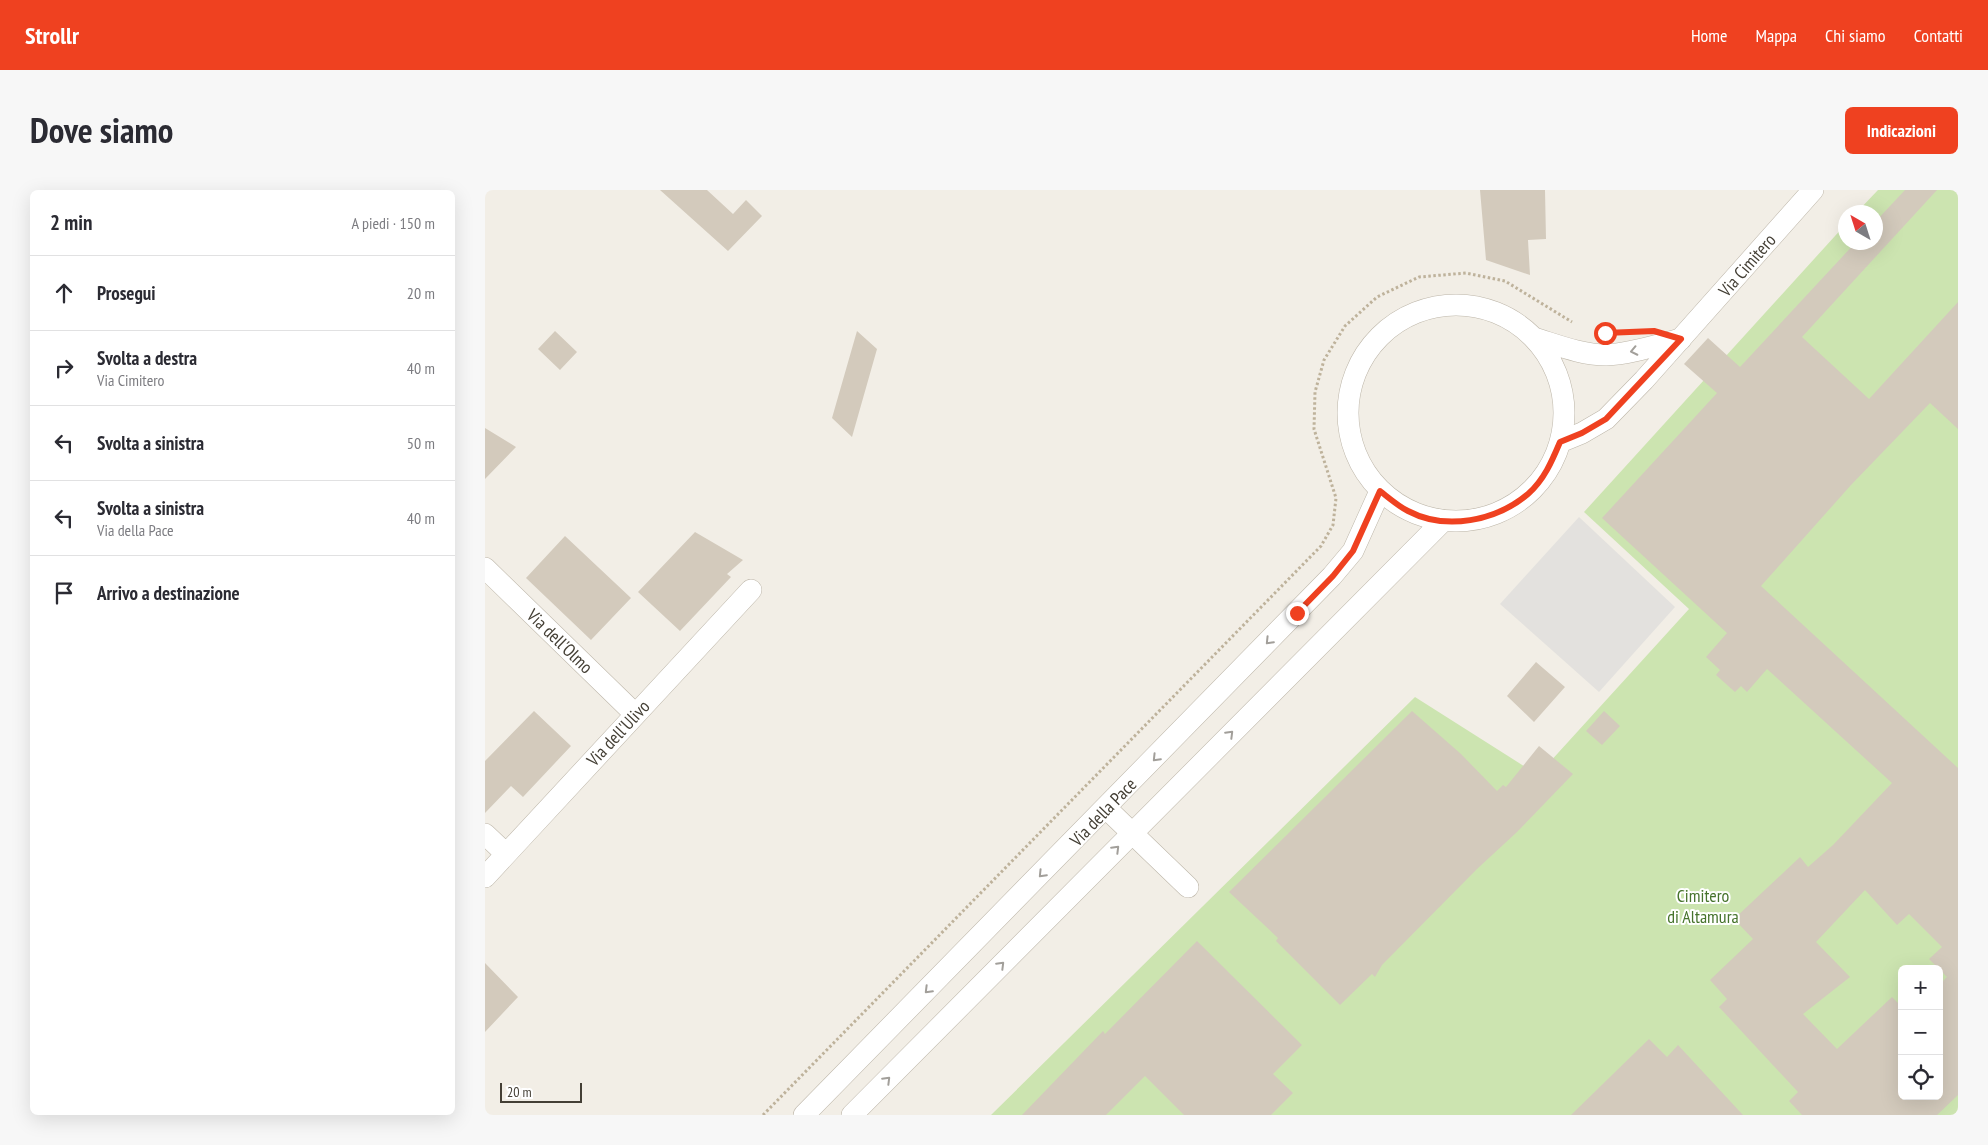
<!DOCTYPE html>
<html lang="it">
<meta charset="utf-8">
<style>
:root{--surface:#fff;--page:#f7f7f7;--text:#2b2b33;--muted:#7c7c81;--line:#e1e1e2;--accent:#ef4120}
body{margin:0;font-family:"PT Sans Narrow",sans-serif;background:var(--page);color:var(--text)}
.controls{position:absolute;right:15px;bottom:15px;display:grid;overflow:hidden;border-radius:8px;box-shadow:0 5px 20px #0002}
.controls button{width:45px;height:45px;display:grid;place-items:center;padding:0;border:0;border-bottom:1px solid var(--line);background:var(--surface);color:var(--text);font:25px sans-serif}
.compass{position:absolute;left:1353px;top:15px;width:45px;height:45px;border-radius:50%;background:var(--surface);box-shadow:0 5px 20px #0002;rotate:321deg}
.scale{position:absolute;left:15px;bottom:12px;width:82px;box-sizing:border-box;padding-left:5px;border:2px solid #443f35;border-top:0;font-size:14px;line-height:18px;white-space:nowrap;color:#443f35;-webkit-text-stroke:4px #fff;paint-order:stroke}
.stop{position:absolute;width:15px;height:15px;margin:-11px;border:4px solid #ef4120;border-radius:50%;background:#fff}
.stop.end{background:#ef4120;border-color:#fff;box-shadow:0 1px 5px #0008}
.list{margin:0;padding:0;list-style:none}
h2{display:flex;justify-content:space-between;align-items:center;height:65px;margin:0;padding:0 20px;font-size:21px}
h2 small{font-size:16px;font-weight:400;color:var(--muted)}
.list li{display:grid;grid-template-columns:32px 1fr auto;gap:15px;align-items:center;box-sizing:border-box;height:75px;padding:0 20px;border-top:1px solid var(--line)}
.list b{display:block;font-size:19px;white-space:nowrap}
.list p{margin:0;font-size:16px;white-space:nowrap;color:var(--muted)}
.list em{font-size:16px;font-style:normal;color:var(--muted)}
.icon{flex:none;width:28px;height:28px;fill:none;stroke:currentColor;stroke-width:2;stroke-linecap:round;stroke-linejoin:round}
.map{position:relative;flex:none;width:1473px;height:925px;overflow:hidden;border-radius:8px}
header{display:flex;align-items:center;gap:30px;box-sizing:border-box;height:70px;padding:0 25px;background:var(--accent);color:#fff}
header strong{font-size:24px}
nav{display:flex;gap:28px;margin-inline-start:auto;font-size:18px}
.intro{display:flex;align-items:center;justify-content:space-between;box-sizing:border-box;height:120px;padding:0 30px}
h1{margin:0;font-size:35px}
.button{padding:12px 22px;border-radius:8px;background:var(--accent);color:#fff;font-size:18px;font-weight:700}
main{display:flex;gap:30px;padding:0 30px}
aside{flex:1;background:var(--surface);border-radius:8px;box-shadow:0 5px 20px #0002}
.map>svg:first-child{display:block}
.green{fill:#cce4b0;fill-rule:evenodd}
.parking{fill:#e3e1de}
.building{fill:#d3cabc;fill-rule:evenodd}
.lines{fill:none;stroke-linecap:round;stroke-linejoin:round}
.minor-casing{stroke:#bdb6a9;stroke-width:22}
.path{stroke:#beb29b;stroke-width:3;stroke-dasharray:2.5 2.5;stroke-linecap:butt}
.minor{stroke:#fff;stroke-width:21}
.oneway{stroke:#a29f9a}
.route{stroke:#ef4120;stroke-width:6}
.labels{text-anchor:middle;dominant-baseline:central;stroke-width:4;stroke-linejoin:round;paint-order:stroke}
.street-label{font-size:18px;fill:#443f35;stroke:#fff}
.park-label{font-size:18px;fill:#46732c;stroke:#fff}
</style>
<header>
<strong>Strollr</strong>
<nav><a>Home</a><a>Mappa</a><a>Chi siamo</a><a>Contatti</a></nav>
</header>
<div class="intro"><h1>Dove siamo</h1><a class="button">Indicazioni</a></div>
<main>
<aside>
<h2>2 min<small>A piedi · 150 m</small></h2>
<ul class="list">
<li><svg class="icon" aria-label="ahead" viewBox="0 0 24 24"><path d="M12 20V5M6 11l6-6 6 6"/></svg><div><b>Prosegui</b></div><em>20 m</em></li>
<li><svg class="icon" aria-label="right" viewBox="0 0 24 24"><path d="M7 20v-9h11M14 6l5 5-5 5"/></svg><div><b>Svolta a destra</b><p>Via Cimitero</p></div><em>40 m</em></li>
<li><svg class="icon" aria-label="left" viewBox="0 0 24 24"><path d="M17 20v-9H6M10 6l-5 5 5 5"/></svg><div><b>Svolta a sinistra</b></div><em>50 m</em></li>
<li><svg class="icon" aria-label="left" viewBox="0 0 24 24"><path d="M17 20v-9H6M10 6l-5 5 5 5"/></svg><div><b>Svolta a sinistra</b><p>Via della Pace</p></div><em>40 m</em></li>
<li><svg class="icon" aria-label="arrive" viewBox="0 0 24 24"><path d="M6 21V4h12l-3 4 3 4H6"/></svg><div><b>Arrivo a destinazione</b></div></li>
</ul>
</aside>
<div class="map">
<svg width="1473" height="925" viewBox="0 0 1473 925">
<rect width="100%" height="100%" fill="#f2eee6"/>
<path class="green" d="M 1393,0 L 1473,0 L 1473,925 L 506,925 L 930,507 L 1053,585 L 1204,419 L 1099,322 L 1360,35 L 1360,52 L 1390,52 L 1390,22 L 1372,22 ZM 1417,779 L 1454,779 L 1454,906 L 1417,906 Z"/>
<path class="parking" d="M 1094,327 L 1190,417 L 1114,502 L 1015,414 Z"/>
<path class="building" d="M 175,0 L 222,0 L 248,24 L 261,10 L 277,26 L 243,61 Z
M 995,0 L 1060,0 L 1061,49 L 1043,50 L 1045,85 L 1001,70 Z
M 1420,0 L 1452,0 L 1317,147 L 1384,209 L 1473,112 L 1473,239 L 1445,213 L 1366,295 L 1276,396 L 1473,578 L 1473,905 L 1452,925 L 1317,925 L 1304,911 L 1313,902 L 1234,817 L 1242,809 L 1225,790 L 1268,749 L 1249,729 L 1315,667 L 1323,677 L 1348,655 L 1407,593 L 1282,479 L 1262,502 L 1256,496 L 1250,502 L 1231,485 L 1235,480 L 1221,467 L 1242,443 L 1117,328 L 1232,203 L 1199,174 L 1223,148 L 1255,177 L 1371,52 L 1390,52 L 1390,32 ZM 1380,700 L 1412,735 L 1424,724 L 1457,757 L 1444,769 L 1462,787 L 1454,795 L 1454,906 L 1417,906 L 1417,817 L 1407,807 L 1352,859 L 1318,824 L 1365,787 L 1331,752 Z
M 70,141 L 92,162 L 75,180 L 53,159 Z
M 372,141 L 392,159 L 367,247 L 347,228 Z
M 0,238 L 31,257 L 0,289 Z
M 210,342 L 258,370 L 242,384 L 246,387 L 195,441 L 153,402 Z
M 80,346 L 146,408 L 106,450 L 41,388 Z
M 1051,472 L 1080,497 L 1049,532 L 1022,506 Z
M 49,521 L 86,556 L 38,607 L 26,596 L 0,623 L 0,571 Z
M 927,521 L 976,564 L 1012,601 L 1018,595 L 1021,597 L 1054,556 L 1088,584 L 1032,642 L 992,679 L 897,775 L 890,787 L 887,784 L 855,815 L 791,751 L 793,748 L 744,702 Z
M 1119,521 L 1135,536 L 1117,555 L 1101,541 Z
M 712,751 L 817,855 L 788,884 L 808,903 L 786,925 L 699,925 L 660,886 L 621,925 L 537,925 L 618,841 L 620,844 Z
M 0,773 L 33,807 L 0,842 Z
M 1164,849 L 1182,867 L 1193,855 L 1258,925 L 1086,925 Z"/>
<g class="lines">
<g class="minor-casing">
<path id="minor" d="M863 223a108 108 0 1 1 216 0a108 108 0 1 1-216 0Z
M 1049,148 C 1072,155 1097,165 1121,165 C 1146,164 1172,155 1196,149
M 1075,252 L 1097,243 L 1121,229 L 1159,190 L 1328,0
M 0,378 L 150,524
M 621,618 L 703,697
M 0,644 L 21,664
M 0,687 L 266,400
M 319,925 L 847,386 L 868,361 L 895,301
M 367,925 L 958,331"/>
</g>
<path class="path" d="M 278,925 L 836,356 L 848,335 L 851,308 L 829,239 L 830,202 L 839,170 L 860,136 L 892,107 L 934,87 L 981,83 L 1020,91 L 1087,132"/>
<use href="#minor" class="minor"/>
</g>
<defs><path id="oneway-chevron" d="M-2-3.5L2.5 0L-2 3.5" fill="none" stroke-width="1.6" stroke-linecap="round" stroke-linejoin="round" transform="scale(1.25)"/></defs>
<g class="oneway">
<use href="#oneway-chevron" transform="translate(1149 161) rotate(168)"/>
<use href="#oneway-chevron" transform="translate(784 451) rotate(134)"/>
<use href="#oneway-chevron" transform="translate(745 544) rotate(-45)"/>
<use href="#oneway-chevron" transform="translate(671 568) rotate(134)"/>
<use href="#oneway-chevron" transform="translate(631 659) rotate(-45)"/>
<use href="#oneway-chevron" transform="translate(557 684) rotate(134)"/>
<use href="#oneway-chevron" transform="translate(516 775) rotate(-45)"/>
<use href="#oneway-chevron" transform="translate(443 800) rotate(135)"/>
<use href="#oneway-chevron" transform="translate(402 890) rotate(-45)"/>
</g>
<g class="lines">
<path class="route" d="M 812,423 L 848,386 L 868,361 L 895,301 C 904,308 913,316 923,321 C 961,341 1011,331 1043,304 C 1059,290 1067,271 1075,252 L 1097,243 L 1121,229 L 1196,149 L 1169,141 L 1120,143"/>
</g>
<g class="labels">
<g class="street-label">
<text transform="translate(1262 75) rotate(-49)">Via Cimitero</text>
<text transform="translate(75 451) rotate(44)">Via dell'Olmo</text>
<text transform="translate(133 543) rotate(-47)">Via dell'Ulivo</text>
<text transform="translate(618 622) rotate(-46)">Via della Pace</text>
</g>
<g class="park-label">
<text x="1218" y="705">Cimitero<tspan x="1218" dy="21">di Altamura</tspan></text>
</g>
</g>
</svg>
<div class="controls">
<button>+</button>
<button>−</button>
<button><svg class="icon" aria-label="locate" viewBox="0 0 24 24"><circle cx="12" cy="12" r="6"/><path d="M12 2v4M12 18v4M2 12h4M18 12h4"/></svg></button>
</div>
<svg class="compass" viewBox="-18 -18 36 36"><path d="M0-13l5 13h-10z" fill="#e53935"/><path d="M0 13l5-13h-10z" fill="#7c7c81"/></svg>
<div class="scale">20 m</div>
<div class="stop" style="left:1120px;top:143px"></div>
<div class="stop end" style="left:812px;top:423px"></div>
</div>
</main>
